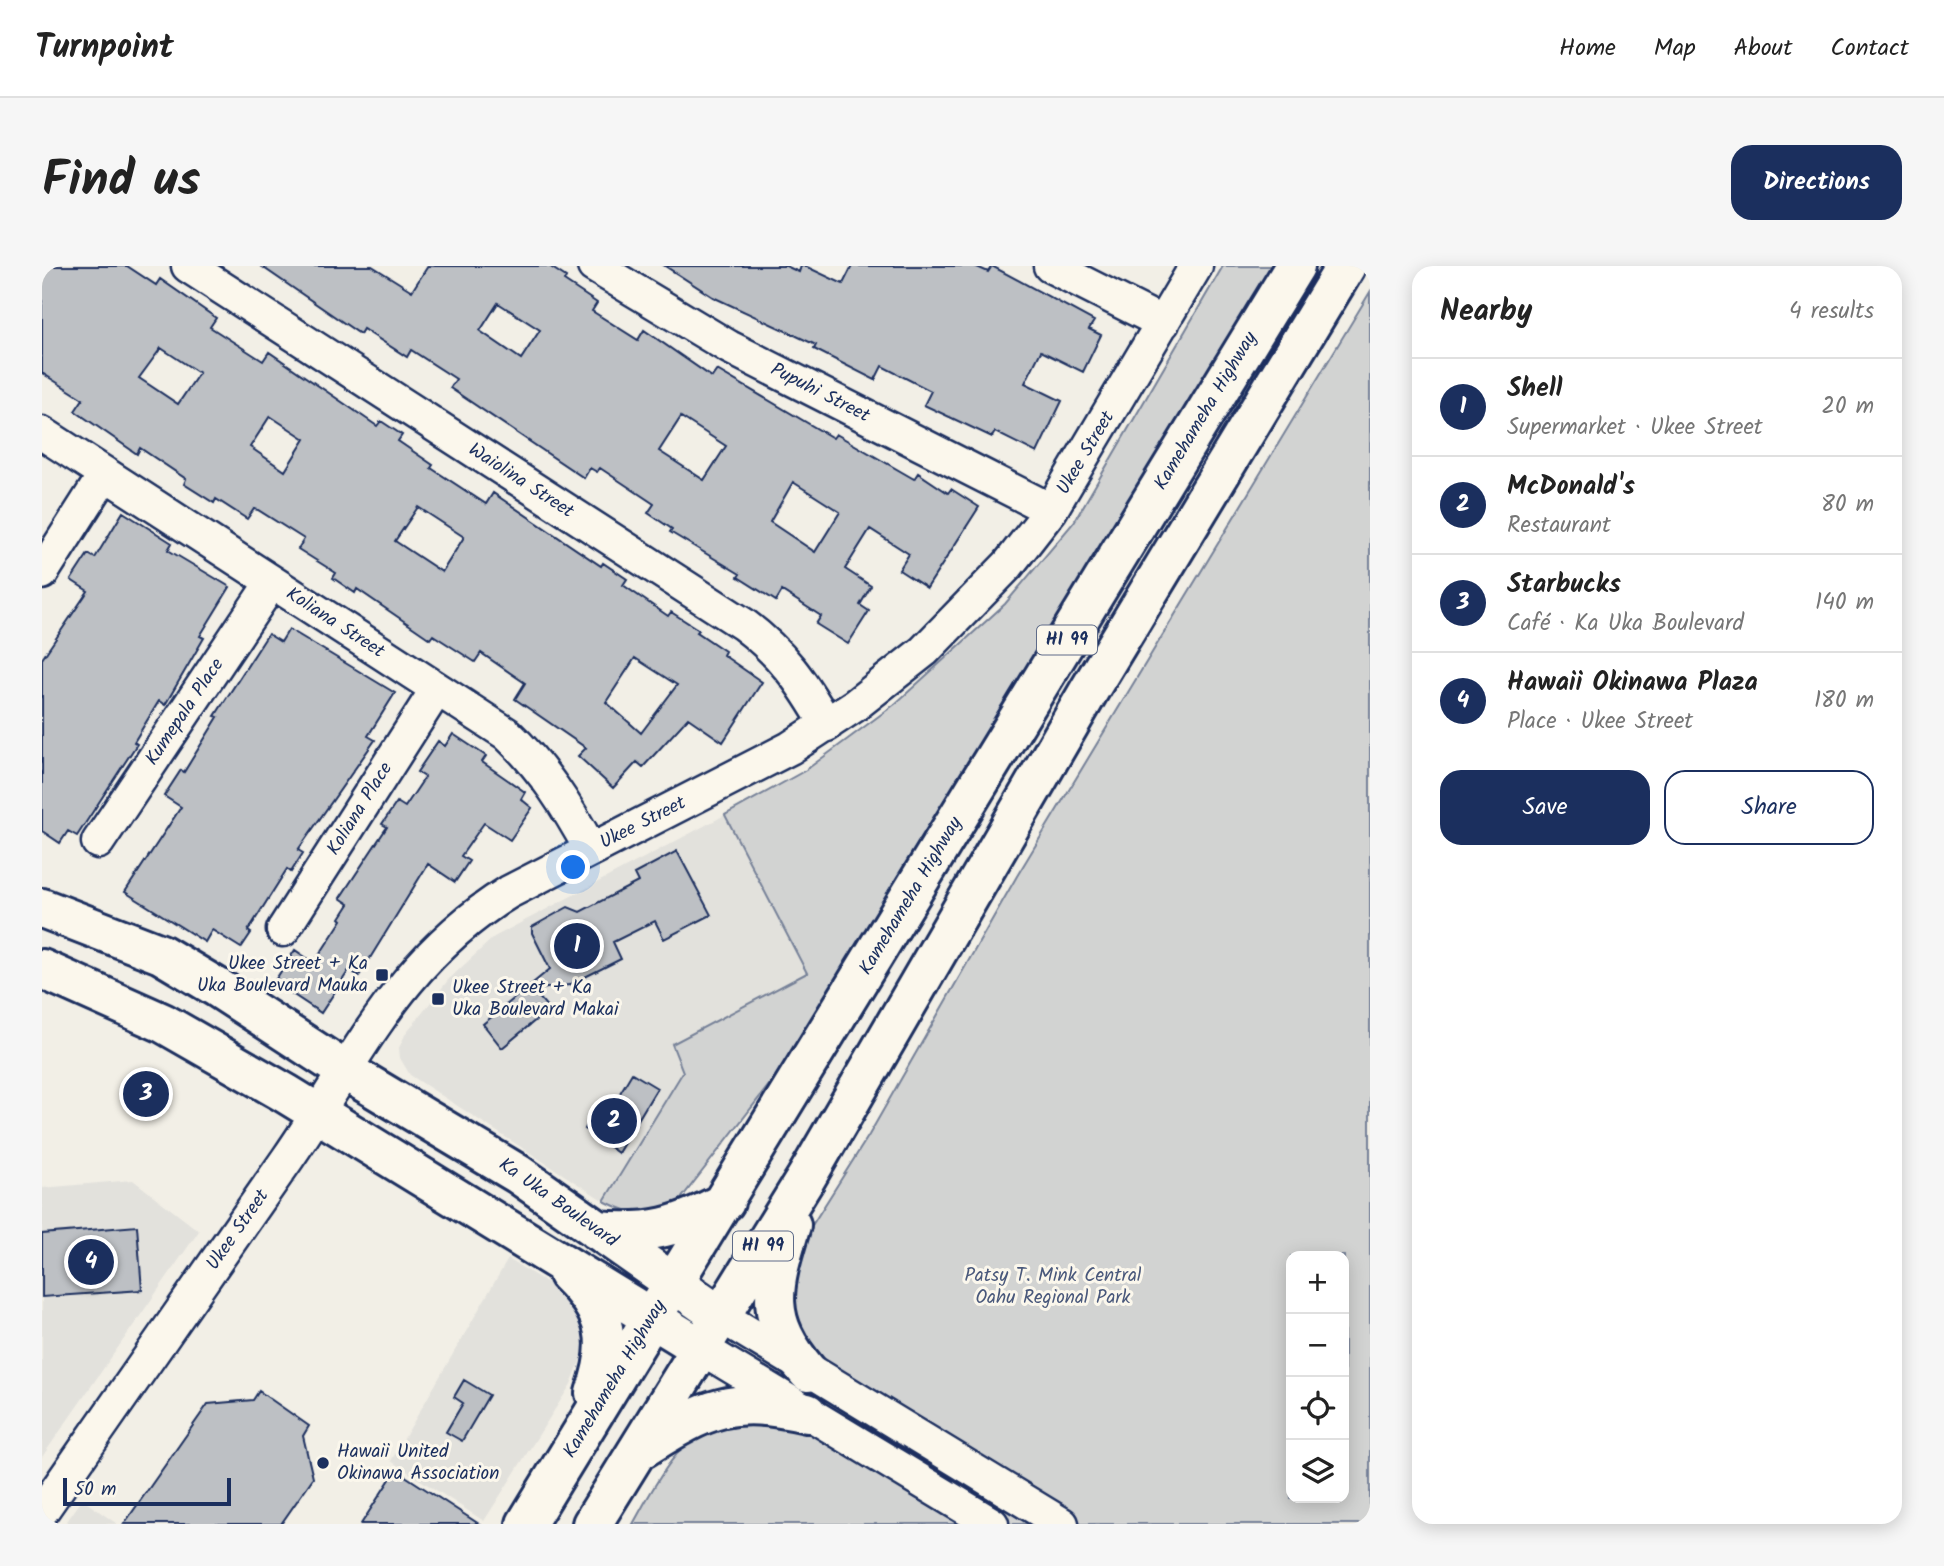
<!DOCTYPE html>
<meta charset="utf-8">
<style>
:root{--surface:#fff;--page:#f6f6f6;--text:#222;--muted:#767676;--line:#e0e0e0;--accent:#1b2f5e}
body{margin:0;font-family:Kalam,sans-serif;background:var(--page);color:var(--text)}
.controls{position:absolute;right:21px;bottom:21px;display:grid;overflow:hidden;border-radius:14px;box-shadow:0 4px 18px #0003}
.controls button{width:63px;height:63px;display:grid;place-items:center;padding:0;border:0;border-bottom:2px solid var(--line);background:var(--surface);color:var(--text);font:35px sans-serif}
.scale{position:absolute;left:21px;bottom:18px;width:168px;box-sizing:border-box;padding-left:7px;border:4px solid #1b2f5e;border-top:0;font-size:19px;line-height:24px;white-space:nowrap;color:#1b2f5e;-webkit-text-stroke:5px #fbf7ec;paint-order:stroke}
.you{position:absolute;left:532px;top:602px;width:24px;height:24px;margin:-18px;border:5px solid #fff;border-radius:50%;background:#1a73e8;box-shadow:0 0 0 10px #1a73e833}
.badge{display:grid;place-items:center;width:46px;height:46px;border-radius:50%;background:var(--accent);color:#fff;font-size:23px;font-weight:700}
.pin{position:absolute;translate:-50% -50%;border:4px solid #fff;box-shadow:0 2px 7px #0006}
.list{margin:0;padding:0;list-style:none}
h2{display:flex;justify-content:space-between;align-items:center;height:91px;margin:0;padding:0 28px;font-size:30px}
h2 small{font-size:23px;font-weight:400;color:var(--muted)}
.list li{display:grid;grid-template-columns:46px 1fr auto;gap:21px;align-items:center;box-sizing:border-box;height:98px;padding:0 28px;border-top:2px solid var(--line)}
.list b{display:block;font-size:26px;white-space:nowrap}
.list p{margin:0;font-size:23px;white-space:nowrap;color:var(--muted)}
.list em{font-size:23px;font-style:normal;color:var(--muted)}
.actions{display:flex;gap:14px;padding:21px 28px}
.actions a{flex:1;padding:16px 0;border:2px solid var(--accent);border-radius:21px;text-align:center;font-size:24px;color:var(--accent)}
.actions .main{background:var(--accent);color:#fff}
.icon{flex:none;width:38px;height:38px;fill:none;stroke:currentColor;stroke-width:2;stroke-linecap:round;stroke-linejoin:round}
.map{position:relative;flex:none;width:1328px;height:1258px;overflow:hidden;border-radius:21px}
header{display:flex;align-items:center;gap:42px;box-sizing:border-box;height:98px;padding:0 35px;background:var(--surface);border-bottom:2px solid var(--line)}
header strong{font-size:33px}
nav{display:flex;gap:38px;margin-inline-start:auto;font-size:24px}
.intro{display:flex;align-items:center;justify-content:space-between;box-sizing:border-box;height:168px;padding:0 42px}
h1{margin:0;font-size:49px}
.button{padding:18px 32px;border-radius:21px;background:var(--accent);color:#fff;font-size:24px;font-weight:700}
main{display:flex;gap:42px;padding:0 42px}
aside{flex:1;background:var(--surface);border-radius:21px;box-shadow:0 4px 18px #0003}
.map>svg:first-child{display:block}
.built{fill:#e2e1dc}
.green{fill:#d2d3d2;stroke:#768198;stroke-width:2;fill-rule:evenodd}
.building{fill:#bdc0c4;stroke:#1b2f5e;stroke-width:2;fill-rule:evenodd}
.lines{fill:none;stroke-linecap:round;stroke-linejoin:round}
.minor-casing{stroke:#1b2f5e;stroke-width:37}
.major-casing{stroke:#1b2f5e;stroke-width:44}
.minor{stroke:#fbf7ec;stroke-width:32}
.major{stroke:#fbf7ec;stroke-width:38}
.poi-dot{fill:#1b2f5e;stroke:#fbf7ec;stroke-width:2.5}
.labels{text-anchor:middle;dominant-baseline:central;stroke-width:6;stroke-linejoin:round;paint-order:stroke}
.shield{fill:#fbf7ec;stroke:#5e6b89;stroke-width:2}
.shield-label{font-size:18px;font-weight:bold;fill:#1b2f5e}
.street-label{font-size:19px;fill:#1b2f5e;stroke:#fbf7ec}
.poi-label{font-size:19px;fill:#1b2f5e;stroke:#fbf7ec;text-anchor:start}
.park-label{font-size:19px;fill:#49587b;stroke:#fbf7ec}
</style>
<header>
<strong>Turnpoint</strong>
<nav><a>Home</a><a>Map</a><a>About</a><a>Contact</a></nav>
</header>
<div class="intro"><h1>Find us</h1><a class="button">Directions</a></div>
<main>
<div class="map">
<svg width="1328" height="1258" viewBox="0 0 1328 1258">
<rect width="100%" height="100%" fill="#f2efe6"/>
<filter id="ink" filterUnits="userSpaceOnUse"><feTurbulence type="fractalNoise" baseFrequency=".0143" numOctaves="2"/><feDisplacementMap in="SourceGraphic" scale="14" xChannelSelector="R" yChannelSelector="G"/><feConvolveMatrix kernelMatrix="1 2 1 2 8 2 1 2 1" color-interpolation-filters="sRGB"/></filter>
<g filter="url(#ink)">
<path class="built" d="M 683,549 L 765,707 L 630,778 L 641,806 L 562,935 L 368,809 L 358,792 L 357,782 L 363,769 L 407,713 L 452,671 Z
M 91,914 L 157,965 L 0,1191 L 0,922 Z
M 466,993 L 509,1019 L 531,1037 L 541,1062 L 540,1090 L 529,1118 L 442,1255 L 349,1195 Z
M 40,1234 L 41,1234 L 75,1258 L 23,1258 Z"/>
<path class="green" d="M 1181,0 L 1231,0 L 846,626 L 772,761 L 638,934 C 611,952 591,950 562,935 L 641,806 L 630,778 L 765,707 L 683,549 L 764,504 L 853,438 L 963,338 L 1032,256 Z
M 1328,26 L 1328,1258 L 591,1258 C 609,1226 636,1171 673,1159 C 691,1153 715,1156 733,1154 L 778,1094 L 744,1039 L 762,972 L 827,869 L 975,610 ZM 1249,990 L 1302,990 L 1302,1232 L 1249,1232 Z"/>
<path class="building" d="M 0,0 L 85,0 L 114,19 L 118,13 L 174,52 L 168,61 L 221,95 L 227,86 L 335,160 L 339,155 L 360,169 L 356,175 L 391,199 L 389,202 L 444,238 L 451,227 L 559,300 L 561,297 L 585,313 L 581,319 L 626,350 L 629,346 L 657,364 L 655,366 L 683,385 L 681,389 L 720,416 L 681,476 L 646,452 L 601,501 L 595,496 L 571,522 L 536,490 L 544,482 L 473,433 L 483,417 L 439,387 L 433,396 L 391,369 L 388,373 L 315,323 L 313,327 L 291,312 L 294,307 L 256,283 L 262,273 L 216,244 L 212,243 L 205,253 L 174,233 L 172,237 L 142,218 L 144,213 L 98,182 L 95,188 L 33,145 L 41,133 L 0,107 ZM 119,82 L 157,107 L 136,138 L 97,112 ZM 228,150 L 263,173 L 243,205 L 208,181 ZM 376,241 L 422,271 L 400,306 L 353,275 ZM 593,392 L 635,419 L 599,467 L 564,436 Z
M 219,0 L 330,0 L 370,25 L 386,0 L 507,0 L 524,11 L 522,15 L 555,37 L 550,45 L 596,74 L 602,64 L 670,111 L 675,104 L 791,172 L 794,168 L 872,213 L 876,207 L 906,227 L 909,223 L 937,241 L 885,322 L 857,304 L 867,288 L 828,263 L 803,303 L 829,320 L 818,339 L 827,345 L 806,378 L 774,358 L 779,350 L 740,325 L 734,335 L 696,311 L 698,308 L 628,266 L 630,263 L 606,247 L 612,238 L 558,202 L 555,206 L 548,202 L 542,212 L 408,122 L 414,113 L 369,84 L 365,91 L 321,63 L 318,68 ZM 456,37 L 498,64 L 479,93 L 438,65 ZM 639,151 L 684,180 L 662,214 L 617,185 ZM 751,216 L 798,246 L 773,286 L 728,256 Z
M 623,0 L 744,0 L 757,6 L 759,0 L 763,0 L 801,18 L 810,0 L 933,0 L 946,6 L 950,0 L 1052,55 L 1047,63 L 1059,69 L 1041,106 L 999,85 L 983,117 L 1020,135 L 995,187 L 953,166 L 950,171 L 882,139 L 889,125 L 840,100 L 833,114 L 772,83 L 774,79 L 671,31 Z
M 81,246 L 130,277 L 126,284 L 188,321 L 158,370 L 162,372 L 123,439 L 117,435 L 92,476 L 95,478 L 35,570 L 26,565 L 18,577 L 0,565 L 0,393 L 46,325 L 29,314 L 46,288 L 53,292 Z
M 247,363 L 353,427 L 326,470 L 333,474 L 256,584 L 261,587 L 249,606 L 245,603 L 206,665 L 209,667 L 199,682 L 170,664 L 163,676 L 83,626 L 139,541 L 122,530 L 139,504 L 142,506 L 176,451 L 173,450 L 226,368 L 239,376 Z
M 411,468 L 444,490 L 440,496 L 483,526 L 479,533 L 490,542 L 468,574 L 442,557 L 419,590 L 427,595 L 413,616 L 386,598 L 317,710 L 307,704 L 279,747 L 232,716 L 253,684 L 272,697 L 300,654 L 298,652 L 307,638 L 298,632 L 345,561 L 340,558 L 355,536 L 363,541 L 383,511 L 375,506 L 396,475 L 403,480 Z
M 635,585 L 669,649 L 622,673 L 613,655 L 571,676 L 579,693 L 527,719 L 491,724 L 507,743 L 460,782 L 441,758 L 508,703 L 490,667 L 490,661 L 526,641 L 538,646 L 596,616 L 592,608 Z
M 590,807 L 615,822 L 576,887 L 543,863 L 556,841 L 566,847 Z
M 95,960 L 100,1024 L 0,1031 L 0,968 Z
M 422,1114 L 447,1129 L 420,1175 L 404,1166 L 421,1137 L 412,1131 Z
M 217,1125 L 267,1160 L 261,1170 L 271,1212 L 239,1258 L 82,1258 L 166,1138 L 211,1134 Z
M 354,1204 L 437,1258 L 319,1258 Z"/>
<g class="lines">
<g class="minor-casing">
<path id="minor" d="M 146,0 L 701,358 C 741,388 760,416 785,459
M 552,0 L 687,81 L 1009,244
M 1008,0 L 1121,57
M 0,167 L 465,468 C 501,502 525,540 549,584
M 0,307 L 63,208
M 56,576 L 230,316
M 241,664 L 395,423
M 677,1049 L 1020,1258
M 657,1081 L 950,1258
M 0,1245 C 82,1127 164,1010 246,892 C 316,791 357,694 467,626 L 748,482 L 812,440 L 882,385 L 966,299 L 1009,244 L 1154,0"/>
</g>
<g class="major-casing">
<path id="major" d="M 0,642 L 119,688 L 176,722 L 302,804 L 476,908 L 677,1049
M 0,703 L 121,757 L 243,827 L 657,1081
M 749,959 C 730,1022 720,1052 766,1106
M 555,964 C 609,969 636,961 683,936
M 526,1008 C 566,1047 571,1076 553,1127
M 601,1182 C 667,1141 688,1130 765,1147
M 484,1258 L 1253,0
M 550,1258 L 764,912 L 1048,423 L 1304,0"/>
</g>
<use href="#minor" class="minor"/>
<use href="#major" class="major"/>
</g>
</g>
<g class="poi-dot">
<rect x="333" y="702" width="14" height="14" rx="3.5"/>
<rect x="389" y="726" width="14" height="14" rx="3.5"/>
<circle cx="281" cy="1197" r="7"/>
</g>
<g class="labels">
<g class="shield">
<rect x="995" y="359.5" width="60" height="29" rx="5"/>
<rect x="691" y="965.5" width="60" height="29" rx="5"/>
</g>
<g class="shield-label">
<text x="1025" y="374">HI 99</text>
<text x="721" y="980">HI 99</text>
</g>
<g class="street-label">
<text transform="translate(778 127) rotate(27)">Pupuhi Street</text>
<text transform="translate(1164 145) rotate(-59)">Kamehameha Highway</text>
<text transform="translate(1044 187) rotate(-59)">Ukee Street</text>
<text transform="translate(479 215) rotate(33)">Waiolina Street</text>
<text transform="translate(293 357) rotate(33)">Koliana Street</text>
<text transform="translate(143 446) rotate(-56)">Kumepala Place</text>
<text transform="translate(318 543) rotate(-58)">Koliana Place</text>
<text transform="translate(601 557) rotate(-27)">Ukee Street</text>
<text transform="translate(869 630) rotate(-59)">Kamehameha Highway</text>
<text transform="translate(516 937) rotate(35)">Ka Uka Boulevard</text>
<text transform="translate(196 964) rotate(-55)">Ukee Street</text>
<text transform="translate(573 1113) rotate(-59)">Kamehameha Highway</text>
</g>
<g class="poi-label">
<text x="326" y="698" text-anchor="end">Ukee Street + Ka<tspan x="326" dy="22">Uka Boulevard Mauka</tspan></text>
<text x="410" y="722">Ukee Street + Ka<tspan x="410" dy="22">Uka Boulevard Makai</tspan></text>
<text x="295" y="1186">Hawaii United<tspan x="295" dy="22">Okinawa Association</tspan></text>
</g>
<g class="park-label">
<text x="1011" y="1010">Patsy T. Mink Central<tspan x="1011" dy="22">Oahu Regional Park</tspan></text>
</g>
</g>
</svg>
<div class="controls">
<button>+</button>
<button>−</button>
<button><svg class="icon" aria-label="locate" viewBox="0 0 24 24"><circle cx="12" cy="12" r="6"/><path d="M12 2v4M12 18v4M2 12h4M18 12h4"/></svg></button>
<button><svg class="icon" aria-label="layers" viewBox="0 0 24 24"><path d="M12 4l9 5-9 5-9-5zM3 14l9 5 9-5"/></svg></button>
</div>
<div class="scale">50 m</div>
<div class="you"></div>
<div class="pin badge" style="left:535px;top:680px">1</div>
<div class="pin badge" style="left:572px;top:855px">2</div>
<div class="pin badge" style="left:104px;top:828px">3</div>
<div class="pin badge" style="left:49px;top:996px">4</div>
</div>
<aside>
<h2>Nearby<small>4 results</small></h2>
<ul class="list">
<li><span class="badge">1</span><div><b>Shell</b><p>Supermarket · Ukee Street</p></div><em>20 m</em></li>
<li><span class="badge">2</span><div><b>McDonald's</b><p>Restaurant</p></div><em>80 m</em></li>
<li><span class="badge">3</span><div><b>Starbucks</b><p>Café · Ka Uka Boulevard</p></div><em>140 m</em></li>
<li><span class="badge">4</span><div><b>Hawaii Okinawa Plaza</b><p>Place · Ukee Street</p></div><em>180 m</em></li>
</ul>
<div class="actions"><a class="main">Save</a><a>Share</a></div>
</aside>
</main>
